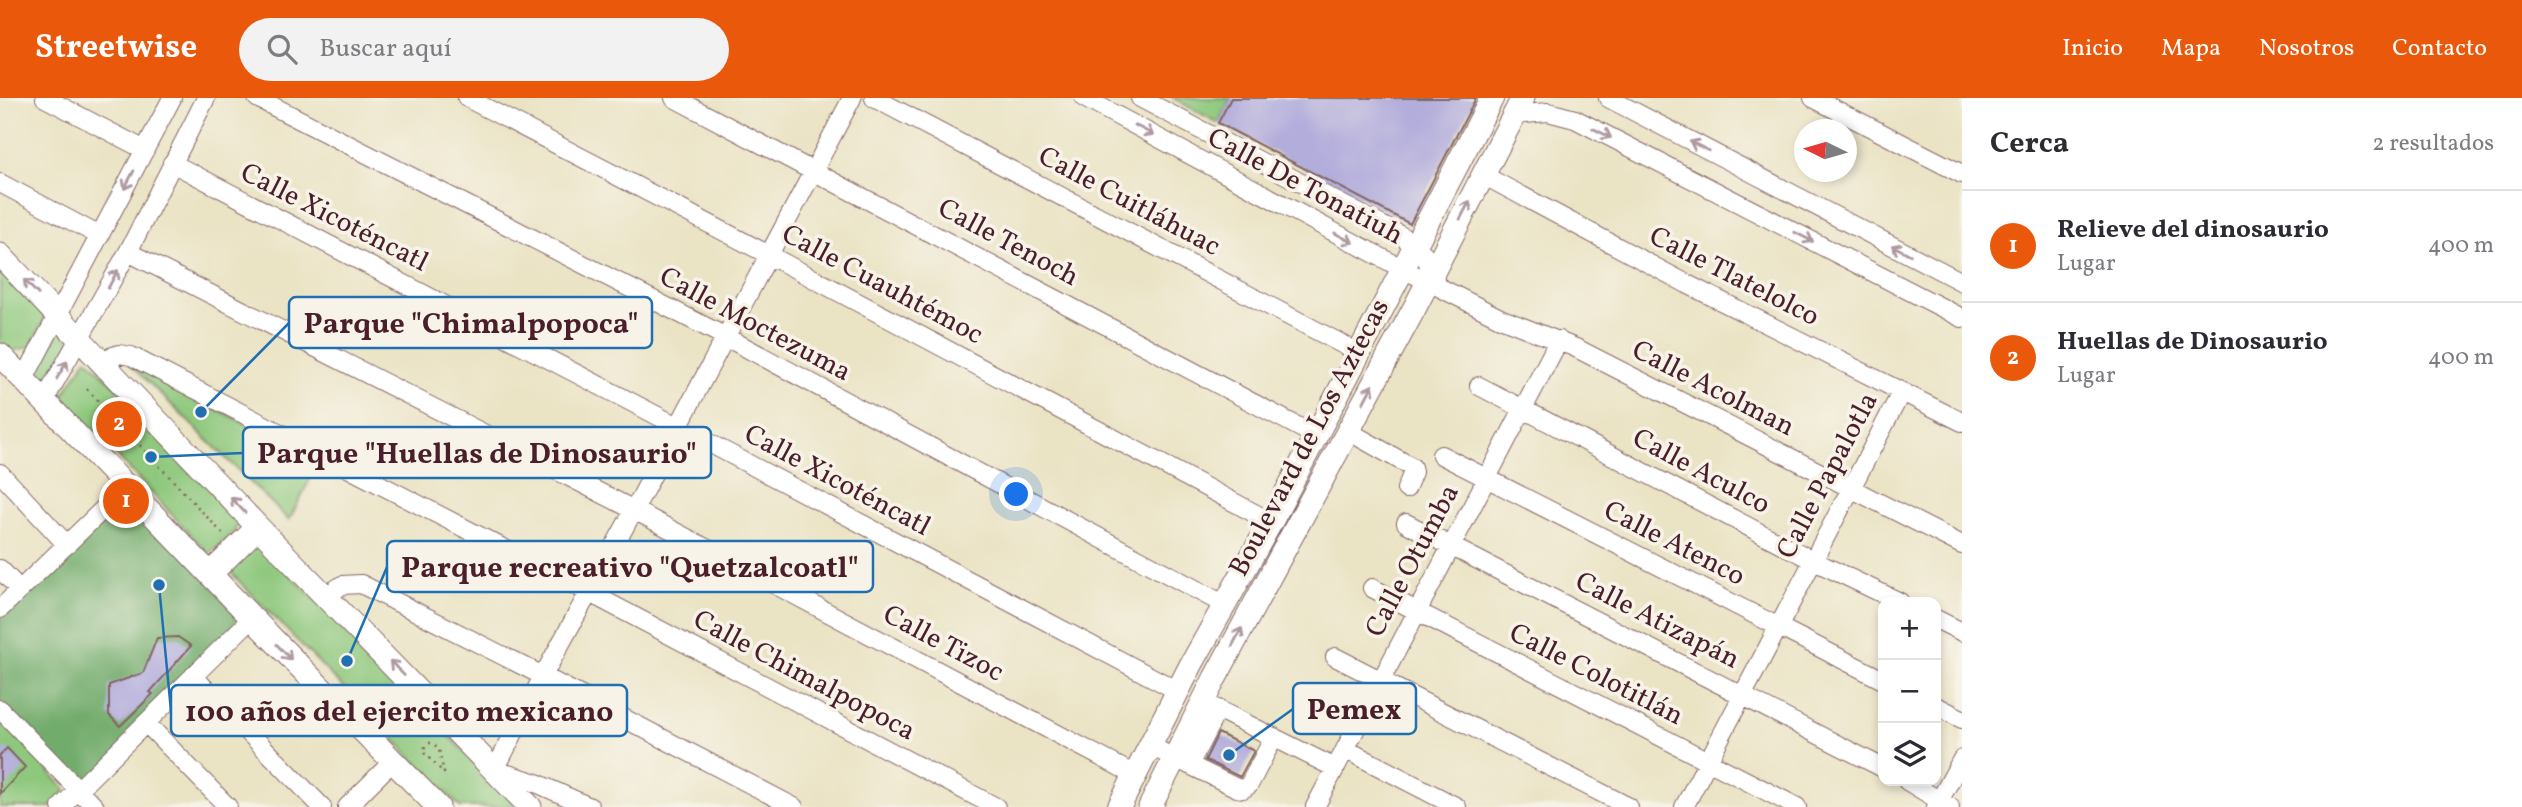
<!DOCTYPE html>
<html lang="es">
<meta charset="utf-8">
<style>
:root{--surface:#fff;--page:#f2f2f3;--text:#2b2b33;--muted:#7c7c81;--line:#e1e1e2;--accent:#ea580c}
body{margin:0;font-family:Vollkorn,serif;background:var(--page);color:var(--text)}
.controls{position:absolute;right:21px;bottom:21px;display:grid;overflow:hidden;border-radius:14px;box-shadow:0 4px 10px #0003}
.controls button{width:63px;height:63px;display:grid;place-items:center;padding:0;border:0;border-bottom:2px solid var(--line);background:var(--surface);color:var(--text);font:35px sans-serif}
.compass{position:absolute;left:1794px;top:21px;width:63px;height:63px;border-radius:50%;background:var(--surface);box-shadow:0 4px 10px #0003;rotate:275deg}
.you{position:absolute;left:1017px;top:397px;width:24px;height:24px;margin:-18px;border:5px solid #fff;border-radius:50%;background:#1a73e8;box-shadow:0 0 0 10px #1a73e833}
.badge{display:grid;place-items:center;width:46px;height:46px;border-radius:50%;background:var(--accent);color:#fff;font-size:23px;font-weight:700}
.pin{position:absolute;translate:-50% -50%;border:4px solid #fff;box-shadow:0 2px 7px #0006}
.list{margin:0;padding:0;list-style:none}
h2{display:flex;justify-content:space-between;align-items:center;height:91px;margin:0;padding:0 28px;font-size:30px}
h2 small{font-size:23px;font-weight:400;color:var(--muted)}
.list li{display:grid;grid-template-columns:46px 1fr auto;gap:21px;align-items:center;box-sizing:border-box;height:112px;padding:0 28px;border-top:2px solid var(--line)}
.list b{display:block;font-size:26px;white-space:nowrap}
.list p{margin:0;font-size:23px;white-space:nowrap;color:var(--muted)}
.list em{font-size:23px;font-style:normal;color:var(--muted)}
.icon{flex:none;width:38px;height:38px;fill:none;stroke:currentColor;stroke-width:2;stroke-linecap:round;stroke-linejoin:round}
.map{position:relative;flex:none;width:1962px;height:709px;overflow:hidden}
header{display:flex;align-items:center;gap:42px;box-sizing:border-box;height:98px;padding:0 35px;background:var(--accent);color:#fff}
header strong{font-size:33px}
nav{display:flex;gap:38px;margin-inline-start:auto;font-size:24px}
.search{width:490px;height:63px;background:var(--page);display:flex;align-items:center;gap:18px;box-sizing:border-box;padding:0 24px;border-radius:38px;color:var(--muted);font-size:26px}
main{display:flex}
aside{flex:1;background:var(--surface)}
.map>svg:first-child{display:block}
.green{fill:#8ec87d;stroke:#6c7454;stroke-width:2}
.forest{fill:#72ac6c;stroke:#5e664c;stroke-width:2}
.building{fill:#b3addc}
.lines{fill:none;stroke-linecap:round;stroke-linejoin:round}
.minor-casing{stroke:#826461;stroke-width:20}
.major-casing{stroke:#826461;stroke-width:25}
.path{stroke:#826461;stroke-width:2.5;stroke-dasharray:2 5;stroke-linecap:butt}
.minor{stroke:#fff;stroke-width:18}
.major{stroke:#fff;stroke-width:23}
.oneway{stroke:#ae9aa0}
.labels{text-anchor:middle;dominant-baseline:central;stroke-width:7;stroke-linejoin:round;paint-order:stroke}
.street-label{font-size:28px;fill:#4a1f2b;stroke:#f7f3e8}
.leader{fill:none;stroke:#1f6fb2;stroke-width:2.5}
.callout-dot{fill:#1f6fb2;stroke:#f7f3e8;stroke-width:2.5}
.callout{fill:#f7f3e8;stroke:#1f6fb2;stroke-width:2.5}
.callout-label{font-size:30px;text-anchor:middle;font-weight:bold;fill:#4a1f2b}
</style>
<header>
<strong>Streetwise</strong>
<div class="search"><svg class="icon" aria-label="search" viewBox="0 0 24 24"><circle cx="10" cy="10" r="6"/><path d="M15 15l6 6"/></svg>Buscar aquí</div>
<nav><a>Inicio</a><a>Mapa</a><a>Nosotros</a><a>Contacto</a></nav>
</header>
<main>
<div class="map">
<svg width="1962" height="709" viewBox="0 0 1962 709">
<rect width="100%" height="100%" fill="#f7f3e8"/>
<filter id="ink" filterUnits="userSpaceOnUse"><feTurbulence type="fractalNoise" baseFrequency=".0143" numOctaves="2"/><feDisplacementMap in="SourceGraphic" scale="14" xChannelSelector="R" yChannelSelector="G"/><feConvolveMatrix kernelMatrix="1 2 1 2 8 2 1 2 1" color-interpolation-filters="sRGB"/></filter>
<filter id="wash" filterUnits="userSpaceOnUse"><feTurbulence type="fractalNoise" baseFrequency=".00686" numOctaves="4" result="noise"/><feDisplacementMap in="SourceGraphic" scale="28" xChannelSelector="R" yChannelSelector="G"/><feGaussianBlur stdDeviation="1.57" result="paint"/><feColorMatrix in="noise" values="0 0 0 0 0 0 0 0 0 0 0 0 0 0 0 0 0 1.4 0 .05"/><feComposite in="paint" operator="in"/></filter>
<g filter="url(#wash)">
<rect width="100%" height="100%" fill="#eae3c4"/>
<path class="green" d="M 1173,0 L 1231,0 L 1218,25 Z
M 0,159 L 42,201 L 44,223 L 30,249 L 4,255 L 0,252 Z
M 60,230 L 71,245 L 46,286 L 35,275 Z
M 87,260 L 244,418 C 234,434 226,447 208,455 L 62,299 Z
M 129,265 L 319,364 L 289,422 Z
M 257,443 L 519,709 L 460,709 L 232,476 L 234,467 Z
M 0,620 L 66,692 L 51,709 L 0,709 Z"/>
<path class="forest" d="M 124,390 L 254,525 L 83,693 L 0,606 L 0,511 Z"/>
<g id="blocks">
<path class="building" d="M 1231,0 L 1476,0 L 1410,126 L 1218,25 Z
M 178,539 L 191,548 L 150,594 L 153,596 L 120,628 L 109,617 L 109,587 L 143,575 L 157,540 Z
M 1218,635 L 1254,653 L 1240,679 L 1205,662 Z
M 7,650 L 25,669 L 0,696 L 0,657 Z"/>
</g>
</g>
<g filter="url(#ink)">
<use href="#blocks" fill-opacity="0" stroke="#826461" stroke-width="2"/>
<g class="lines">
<g class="minor-casing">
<path id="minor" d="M 45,0 L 145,52
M 257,0 L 726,239 L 1225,507
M 467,0 L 769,157 L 1271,424
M 674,0 L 1316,338
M 874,0 L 1359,255
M 1084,0 L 1403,171 L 1500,220 L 1576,250 L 1962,447
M 1140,0 L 1402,138 L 1424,156 L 1435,181
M 1608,0 L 1962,184
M 1813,0 L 1962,76
M 1514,17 L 1548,14 L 1575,21 L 1962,220
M 172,65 L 677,328 L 1178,593
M 1483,77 L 1687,186 L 1962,324
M 0,85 L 100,138
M 128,154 L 634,412 L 1135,677
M 101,262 L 119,256 L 131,258 L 588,494 L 996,709
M 24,281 L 172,0
M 1479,288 L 1814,463 L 1900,504
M 44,303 L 128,154 L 206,0
M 1348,333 L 1412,369 L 1413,374 L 1406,391
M 1441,357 L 1883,582
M 0,375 L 67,447
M 1406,425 L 1883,670
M 0,471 L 20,492
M 1372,490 L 1797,709
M 326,498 L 342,487 L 361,486 L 543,578 L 794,709
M 0,511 L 127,388
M 1936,521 L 1962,534
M 1335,559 L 1629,709
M 193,578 L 322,709
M 1203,604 L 1335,670
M 1936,608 L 1962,621
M 0,611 L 95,709
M 146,625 L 228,709
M 1150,648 L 1237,690 L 1243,691 L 1249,687 L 1274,639
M 1345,651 L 1457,709
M 1189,667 L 1218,611
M 1907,683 L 1950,709
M 61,709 L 252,520
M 347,709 L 392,664
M 590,709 L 534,684 L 495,672 L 543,578 L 634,412 L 852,0
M 1315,709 L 1559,242
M 1684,709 L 1901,295
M 1936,709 L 1962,661"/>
</g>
<g class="major-casing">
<path id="major" d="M 0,157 L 258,429 L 530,709
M 0,257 L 252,520 L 438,709
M 210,476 L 258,429
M 1119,709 L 1191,567 L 1271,424 L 1492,0
M 1150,709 L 1215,580 L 1414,211 L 1523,0"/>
</g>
<path class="path" d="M 87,291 L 224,437
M 429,645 L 433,645 L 439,652 L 444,675 L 425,656 L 424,650 Z"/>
<use href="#minor" class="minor"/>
<use href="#major" class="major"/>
</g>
<defs><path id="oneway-shaft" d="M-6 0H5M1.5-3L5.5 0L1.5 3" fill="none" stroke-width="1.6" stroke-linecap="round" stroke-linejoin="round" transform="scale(1.75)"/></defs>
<g class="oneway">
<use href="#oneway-shaft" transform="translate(1144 32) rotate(28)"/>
<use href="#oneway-shaft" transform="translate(1602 35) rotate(27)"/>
<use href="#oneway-shaft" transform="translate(1699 48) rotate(-153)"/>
<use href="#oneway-shaft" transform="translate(129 82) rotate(118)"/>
<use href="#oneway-shaft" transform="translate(1465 112) rotate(-62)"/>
<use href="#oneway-shaft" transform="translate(1804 139) rotate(27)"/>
<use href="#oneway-shaft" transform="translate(1344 140) rotate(28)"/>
<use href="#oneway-shaft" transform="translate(1901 152) rotate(-153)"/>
<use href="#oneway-shaft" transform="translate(113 181) rotate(-62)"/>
<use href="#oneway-shaft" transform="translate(31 189) rotate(-134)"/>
<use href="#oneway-shaft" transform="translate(62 272) rotate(-59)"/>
<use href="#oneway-shaft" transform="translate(1368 296) rotate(-62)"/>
<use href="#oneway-shaft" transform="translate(238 407) rotate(-133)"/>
<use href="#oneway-shaft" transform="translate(1237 539) rotate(-62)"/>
<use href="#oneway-shaft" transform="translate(284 554) rotate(46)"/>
<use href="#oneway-shaft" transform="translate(397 570) rotate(-134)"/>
</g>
</g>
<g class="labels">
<g class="street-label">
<text transform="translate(1305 89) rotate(28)">Calle De Tonatiuh</text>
<text transform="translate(1129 104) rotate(28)">Calle Cuitláhuac</text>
<text transform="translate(334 120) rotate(27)">Calle Xicoténcatl</text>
<text transform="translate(1008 145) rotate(28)">Calle Tenoch</text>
<text transform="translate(1734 179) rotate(27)">Calle Tlatelolco</text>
<text transform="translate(882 187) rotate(28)">Calle Cuauhtémoc</text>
<text transform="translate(755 227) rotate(28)">Calle Moctezuma</text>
<text transform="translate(1713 291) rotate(27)">Calle Acolman</text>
<text transform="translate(1310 340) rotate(-62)">Boulevard de Los Aztecas</text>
<text transform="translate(1701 374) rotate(28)">Calle Aculco</text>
<text transform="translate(1828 378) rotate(-62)">Calle Papalotla</text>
<text transform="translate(837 383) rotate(28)">Calle Xicoténcatl</text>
<text transform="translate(1674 446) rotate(27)">Calle Atenco</text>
<text transform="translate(1413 463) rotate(-62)">Calle Otumba</text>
<text transform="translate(1657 523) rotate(27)">Calle Atizapán</text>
<text transform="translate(943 546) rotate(28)">Calle Tizoc</text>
<text transform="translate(1596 577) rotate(27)">Calle Colotitlán</text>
<text transform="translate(804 578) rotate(28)">Calle Chimalpopoca</text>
</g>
</g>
<path class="leader" d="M201 314L289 225M151 359L243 355M347 563L387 469M1229 657L1293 611M159 487L171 613"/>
<g class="callout-dot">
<circle cx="201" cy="314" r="7"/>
<circle cx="151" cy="359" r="7"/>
<circle cx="347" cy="563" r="7"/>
<circle cx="1229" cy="657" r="7"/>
<circle cx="159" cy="487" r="7"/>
</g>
<g class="callout">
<rect x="289" y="199" width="363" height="51" rx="7"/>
<rect x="243" y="329" width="468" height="51" rx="7"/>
<rect x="387" y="443" width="486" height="51" rx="7"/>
<rect x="1293" y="585" width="123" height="51" rx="7"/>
<rect x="171" y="587" width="456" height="51" rx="7"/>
</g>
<g class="callout-label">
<text x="471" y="235">Parque "Chimalpopoca"</text>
<text x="477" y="365">Parque "Huellas de Dinosaurio"</text>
<text x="630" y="479">Parque recreativo "Quetzalcoatl"</text>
<text x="1354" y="621">Pemex</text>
<text x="399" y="623">100 años del ejercito mexicano</text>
</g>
</svg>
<div class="controls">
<button>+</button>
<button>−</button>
<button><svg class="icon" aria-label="layers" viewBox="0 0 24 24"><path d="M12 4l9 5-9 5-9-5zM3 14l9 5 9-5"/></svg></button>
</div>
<svg class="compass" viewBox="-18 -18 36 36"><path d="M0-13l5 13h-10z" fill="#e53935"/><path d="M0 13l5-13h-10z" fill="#7c7c81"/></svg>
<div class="you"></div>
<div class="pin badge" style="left:126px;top:403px">1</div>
<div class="pin badge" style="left:119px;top:326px">2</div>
</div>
<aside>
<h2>Cerca<small>2 resultados</small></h2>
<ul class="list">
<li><span class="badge">1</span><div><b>Relieve del dinosaurio</b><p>Lugar</p></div><em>400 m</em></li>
<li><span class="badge">2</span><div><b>Huellas de Dinosaurio</b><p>Lugar</p></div><em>400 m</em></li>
</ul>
</aside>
</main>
